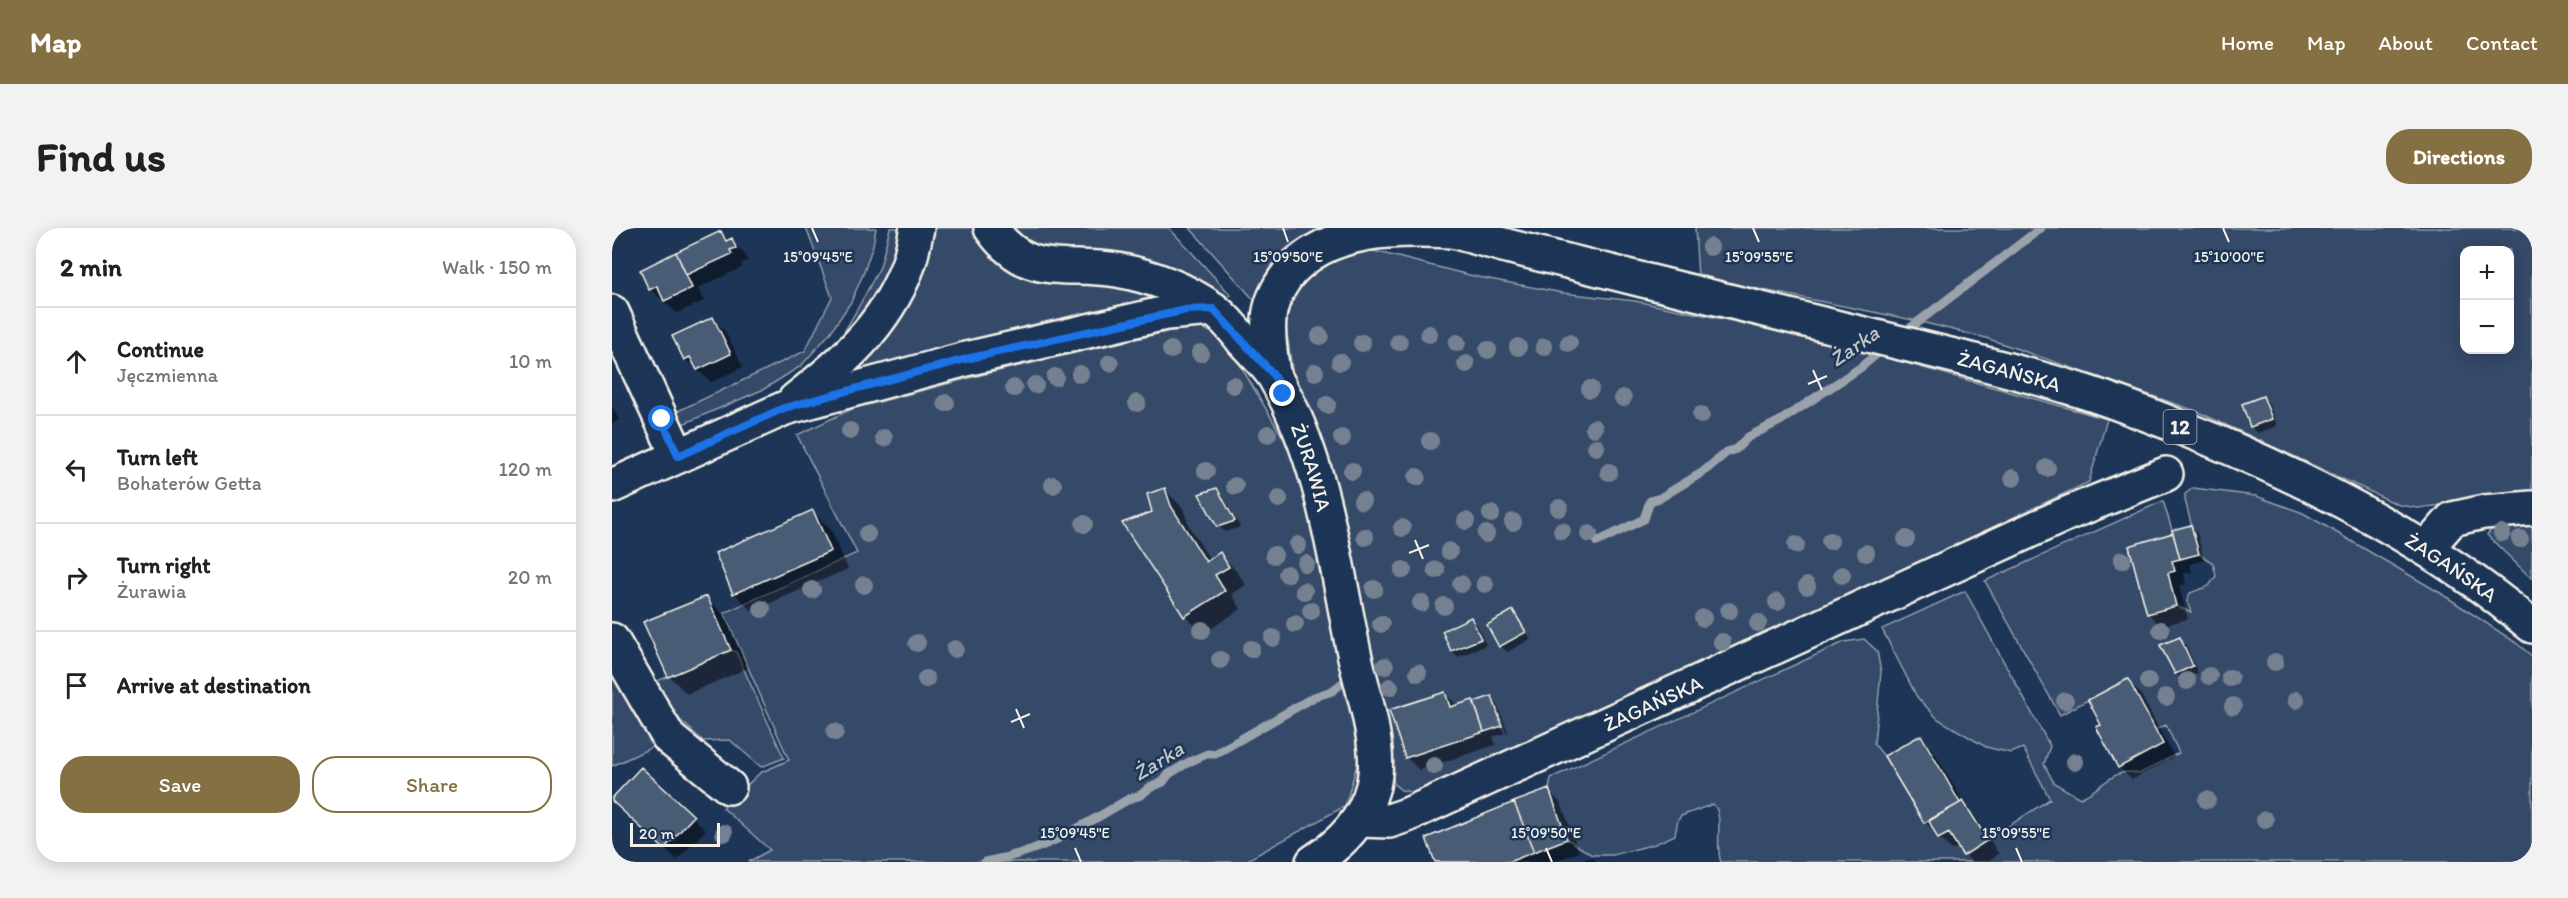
<!DOCTYPE html>
<meta charset="utf-8">
<style>
:root{--surface:#fff;--page:#f2f2f2;--text:#202124;--muted:#757577;--line:#e0e0e0;--accent:#847042}
body{margin:0;font-family:Itim,sans-serif;background:var(--page);color:var(--text)}
.controls{position:absolute;right:18px;top:18px;display:grid;overflow:hidden;border-radius:12px;box-shadow:0 3px 15px #0003}
.controls button{width:54px;height:54px;display:grid;place-items:center;padding:0;border:0;border-bottom:2px solid var(--line);background:var(--surface);color:var(--text);font:30px sans-serif}
.scale{position:absolute;left:18px;bottom:15px;width:90px;box-sizing:border-box;padding-left:6px;border:3px solid #f4f1e8;border-top:0;font-size:16px;line-height:21px;white-space:nowrap;color:#f4f1e8;-webkit-text-stroke:4px #1d3557;paint-order:stroke}
.stop{position:absolute;width:18px;height:18px;margin:-14px;border:4px solid #1a73e8;border-radius:50%;background:#fff}
.stop.end{background:#1a73e8;border-color:#fff;box-shadow:0 2px 6px #0008}
.list{margin:0;padding:0;list-style:none}
h2{display:flex;justify-content:space-between;align-items:center;height:78px;margin:0;padding:0 24px;font-size:26px}
h2 small{font-size:20px;font-weight:400;color:var(--muted)}
.list li{display:grid;grid-template-columns:39px 1fr auto;gap:18px;align-items:center;box-sizing:border-box;height:108px;padding:0 24px;border-top:2px solid var(--line)}
.list b{display:block;font-size:22px;white-space:nowrap}
.list p{margin:0;font-size:20px;white-space:nowrap;color:var(--muted)}
.list em{font-size:20px;font-style:normal;color:var(--muted)}
.actions{display:flex;gap:12px;padding:18px 24px}
.actions a{flex:1;padding:14px 0;border:2px solid var(--accent);border-radius:24px;text-align:center;font-size:21px;color:var(--accent)}
.actions .main{background:var(--accent);color:#fff}
.icon{flex:none;width:33px;height:33px;fill:none;stroke:currentColor;stroke-width:2;stroke-linecap:round;stroke-linejoin:round}
.map{position:relative;flex:none;width:1920px;height:634px;overflow:hidden;border-radius:24px}
header{display:flex;align-items:center;gap:36px;box-sizing:border-box;height:84px;padding:0 30px;background:var(--accent);color:#fff}
header strong{font-size:28px}
nav{display:flex;gap:33px;margin-inline-start:auto;font-size:21px}
.intro{display:flex;align-items:center;justify-content:space-between;box-sizing:border-box;height:144px;padding:0 36px}
h1{margin:0;font-size:42px}
.button{padding:15px 27px;border-radius:24px;background:var(--accent);color:#fff;font-size:21px;font-weight:700}
main{display:flex;gap:36px;padding:0 36px}
aside{flex:1;background:var(--surface);border-radius:24px;box-shadow:0 3px 15px #0003}
.map>svg:first-child{display:block}
.green{fill:#354a67;stroke:#949ea8;stroke-width:1.5;fill-rule:evenodd}
.shadow{fill:#0007;fill-rule:evenodd}
.lines{fill:none;stroke-linecap:round;stroke-linejoin:round}
.stream{stroke:#9aa2ab;stroke-width:9}
.building{fill:#485b74;stroke:#f4f1e8;stroke-width:1.5}
.minor-casing{stroke:#f4f1e8;stroke-width:38}
.major-casing{stroke:#f4f1e8;stroke-width:38}
.minor{stroke:#1d3557;stroke-width:33}
.major{stroke:#1d3557;stroke-width:33}
.tree{fill:#748191}
.route{stroke:#1a73e8;stroke-width:8}
.ticks{fill:none;stroke:#f4f1e8;stroke-width:2}
.labels{text-anchor:middle;dominant-baseline:central;stroke-width:5;stroke-linejoin:round;paint-order:stroke}
.shield{fill:#1d3557;stroke:#b4b9bc;stroke-width:1.5}
.shield-label{font-size:20px;font-weight:bold;fill:#f4f1e8}
.street-label{font-size:21px;fill:#f4f1e8;stroke:#1d3557}
.water-label{font-size:22px;font-style:italic;fill:#c0c3c4;stroke:#1d3557}
.ticks-label{font-size:15px;text-anchor:middle;fill:#f4f1e8;stroke:#1d3557;stroke-width:5;stroke-linejoin:round;paint-order:stroke}
</style>
<header>
<strong>Map</strong>
<nav><a>Home</a><a>Map</a><a>About</a><a>Contact</a></nav>
</header>
<div class="intro"><h1>Find us</h1><a class="button">Directions</a></div>
<main>
<aside>
<h2>2 min<small>Walk · 150 m</small></h2>
<ul class="list">
<li><svg class="icon" aria-label="ahead" viewBox="0 0 24 24"><path d="M12 20V5M6 11l6-6 6 6"/></svg><div><b>Continue</b><p>Jęczmienna</p></div><em>10 m</em></li>
<li><svg class="icon" aria-label="left" viewBox="0 0 24 24"><path d="M17 20v-9H6M10 6l-5 5 5 5"/></svg><div><b>Turn left</b><p>Bohaterów Getta</p></div><em>120 m</em></li>
<li><svg class="icon" aria-label="right" viewBox="0 0 24 24"><path d="M7 20v-9h11M14 6l5 5-5 5"/></svg><div><b>Turn right</b><p>Żurawia</p></div><em>20 m</em></li>
<li><svg class="icon" aria-label="arrive" viewBox="0 0 24 24"><path d="M6 21V4h12l-3 4 3 4H6"/></svg><div><b>Arrive at destination</b></div></li>
</ul>
<div class="actions"><a class="main">Save</a><a>Share</a></div>
</aside>
<div class="map">
<svg width="1920" height="634" viewBox="0 0 1920 634">
<rect width="100%" height="100%" fill="#1d3557"/>
<filter id="ink" filterUnits="userSpaceOnUse"><feTurbulence type="fractalNoise" baseFrequency=".0167" numOctaves="2"/><feDisplacementMap in="SourceGraphic" scale="12" xChannelSelector="R" yChannelSelector="G"/><feConvolveMatrix kernelMatrix="1 2 1 2 8 2 1 2 1" color-interpolation-filters="sRGB"/></filter>
<g filter="url(#ink)">
<path class="green" d="M 194,0 L 264,0 L 261,17 L 252,44 L 239,74 L 218,105 L 189,138 L 152,161 L 71,196 L 49,191 L 193,123 L 220,69 Z
M 278,0 L 292,0 L 264,81 L 194,147 L 228,111 L 247,78 L 268,39 Z
M 320,0 L 361,0 L 370,14 L 393,38 L 413,48 L 521,60 L 556,74 L 227,155 Z
M 400,0 L 557,0 L 619,67 L 613,71 L 506,26 L 424,17 L 408,10 Z
M 578,0 L 711,0 C 673,14 655,35 643,73 Z
M 1083,0 L 1920,0 L 1920,266 L 1806,280 L 1787,277 L 1584,183 L 1374,110 L 1301,92 L 1086,49 ZM 1852,22 L 1898,22 L 1898,122 L 1852,122 ZM 1651,168 L 1660,191 L 1638,199 L 1630,176 Z
M 750,20 L 861,48 L 951,65 L 1023,73 L 1208,111 L 1495,191 L 1477,254 L 1100,431 L 803,565 L 789,562 L 782,556 L 746,393 L 682,154 L 672,85 L 682,63 L 694,48 L 711,36 Z
M 588,99 L 609,109 L 624,130 L 679,223 L 709,320 L 733,453 L 614,517 C 603,527 589,526 576,533 C 555,544 540,563 517,570 L 448,610 L 422,622 L 372,634 L 136,634 L 158,622 L 111,580 L 148,545 L 177,532 L 112,385 L 245,325 L 185,207 L 240,181 L 373,146 L 558,103 Z
M 1581,260 L 1644,268 L 1691,285 L 1830,366 L 1903,414 L 1920,428 L 1920,634 L 1109,634 C 1102,617 1113,587 1101,576 L 1069,588 L 1066,592 L 1063,607 L 1043,616 L 1001,627 L 980,627 L 955,611 L 937,561 L 939,550 L 1232,414 L 1252,411 L 1265,423 L 1269,444 L 1262,516 L 1272,528 L 1312,595 L 1317,593 L 1326,610 L 1337,605 L 1351,628 L 1438,571 L 1411,520 L 1399,525 L 1374,519 L 1326,491 L 1305,469 L 1270,401 L 1353,363 L 1438,518 L 1432,536 L 1442,555 L 1468,570 C 1490,562 1502,537 1527,546 L 1567,525 L 1554,497 L 1543,502 L 1515,451 L 1448,487 L 1373,353 L 1551,273 L 1561,305 L 1517,318 L 1535,386 L 1564,378 L 1579,384 L 1575,373 L 1578,365 L 1597,358 L 1604,348 L 1601,335 L 1587,326 L 1573,272 L 1573,266 ZM 1568,409 L 1581,438 L 1563,446 L 1548,418 Z
M 1920,288 L 1920,351 L 1875,307 L 1889,289 Z
M 119,422 L 124,424 L 172,530 L 149,539 L 118,512 L 91,513 L 64,488 L 45,453 Z
M 0,439 L 43,518 L 0,538 Z
M 734,457 L 747,530 L 733,578 L 632,634 L 383,634 C 406,629 428,624 449,613 C 472,601 493,584 517,573 C 521,571 526,571 530,569 C 553,557 574,525 603,528 L 616,518 Z"/>
<path class="shadow" d="M 109,5 L 132,25 L 136,33 L 129,35 L 131,39 L 86,60 L 92,73 L 65,85 L 38,61 Z
M 101,91 L 113,103 L 131,139 L 99,154 L 73,131 Z
M 1651,169 L 1657,176 L 1665,198 L 1646,205 L 1639,199 L 1631,177 Z
M 0,178 L 7,192 L 0,196 Z
M 553,262 L 571,280 L 577,298 L 598,332 L 608,326 L 625,344 L 634,357 L 620,366 L 629,381 L 591,406 L 573,388 L 512,295 L 542,285 Z
M 604,262 L 611,268 L 628,299 L 613,304 L 606,298 Z
M 201,284 L 219,302 L 236,341 L 140,383 L 122,365 Z
M 1579,299 L 1585,305 L 1592,332 L 1578,336 L 1580,344 L 1572,345 L 1574,356 L 1567,358 L 1576,391 L 1549,398 L 1536,385 L 1563,306 Z
M 95,370 L 113,388 L 136,440 L 75,466 L 57,448 Z
M 901,384 L 919,411 L 895,424 L 889,418 L 877,398 Z
M 859,391 L 865,397 L 874,417 L 846,429 L 840,423 L 832,404 Z
M 1568,411 L 1574,417 L 1586,445 L 1570,452 L 1564,446 L 1550,418 Z
M 1515,453 L 1528,465 L 1562,529 L 1520,552 L 1507,539 L 1491,497 Z
M 832,465 L 846,478 L 879,469 L 885,476 L 896,504 L 881,509 L 884,517 L 807,542 L 794,529 ZM 881,475 L 884,475 L 894,504 L 892,505 Z
M 1309,509 L 1321,522 L 1354,579 L 1363,588 L 1387,626 L 1374,634 L 1359,634 L 1347,619 L 1340,622 L 1327,610 L 1313,594 L 1274,528 Z
M 29,541 L 94,602 L 65,632 L 13,584 Z
M 936,563 L 949,575 L 967,624 L 940,634 L 825,634 Z
M 980,629 L 985,634 L 966,634 Z"/>
<g class="lines">
<path class="stream" d="M 1289,107 L 1429,0
M 985,314 L 1032,291 L 1038,273 L 1048,270 L 1091,244 L 1115,224 L 1124,221 L 1136,209 L 1168,193 L 1248,140 L 1273,119
M 373,634 C 431,624 468,599 517,571 L 529,567 L 537,560 L 551,554 L 557,546 L 577,534 L 595,526 L 603,526 L 702,469 L 720,463 L 733,453"/>
</g>
<path class="building" d="M 109,3 L 114,13 L 120,10 L 124,20 L 118,22 L 120,26 L 74,47 L 64,24 Z
M 64,24 L 80,60 L 52,73 L 45,58 L 37,62 L 28,42 Z
M 101,89 L 119,126 L 85,142 L 78,129 L 72,132 L 60,108 Z
M 1651,168 L 1660,191 L 1638,199 L 1630,176 Z
M 553,260 L 559,278 L 594,334 L 608,324 L 617,339 L 603,347 L 613,363 L 572,389 L 510,295 L 540,284 L 535,266 Z
M 605,260 L 623,293 L 605,299 L 587,266 Z
M 201,282 L 219,323 L 121,366 L 103,325 Z
M 1579,297 L 1587,326 L 1568,331 L 1560,302 Z
M 1561,305 L 1568,331 L 1560,333 L 1563,343 L 1556,345 L 1564,378 L 1535,386 L 1517,318 Z
M 95,368 L 119,422 L 56,449 L 31,394 Z
M 901,382 L 914,404 L 887,419 L 875,397 Z
M 859,389 L 869,411 L 839,423 L 830,403 Z
M 1568,409 L 1581,438 L 1563,446 L 1548,417 Z
M 1516,451 L 1551,516 L 1506,540 L 1484,499 L 1489,497 L 1476,472 Z
M 833,464 L 838,479 L 861,472 L 872,504 L 793,530 L 777,482 Z
M 880,468 L 890,498 L 872,504 L 862,474 Z
M 1309,507 L 1348,575 L 1312,595 L 1272,528 Z
M 29,539 L 82,588 L 52,621 L 0,573 L 0,570 Z
M 937,561 L 955,611 L 922,624 L 902,574 Z
M 1351,573 L 1376,612 L 1351,628 L 1337,605 L 1326,611 L 1317,593 Z
M 902,574 L 922,624 L 897,634 L 823,634 L 814,610 Z"/>
<g class="lines">
<g class="minor-casing">
<g id="minor">
<path id="s1" d="M 379,0 C 416,53 452,33 505,42 C 539,48 573,61 601,81 C 613,90 623,102 632,114 C 642,125 654,136 662,148 C 711,232 722,327 741,420 C 749,460 771,519 761,558 C 752,593 730,615 701,634"/>
<path d="M 0,84 L 66,228"/>
<path d="M 183,172 C 230,135 273,98 295,40 C 300,28 302,13 305,0"/>
<path d="M 0,258 L 173,180 L 354,131 L 554,85 L 601,81"/>
<path d="M 1814,321 L 1840,291 L 1872,284 L 1920,280"/>
<path d="M 0,412 L 57,510 L 117,559"/>
<path id="s2" d="M 748,592 L 777,593 L 795,587 L 1452,287 L 1554,246"/>
</g>
</g>
<g class="major-casing">
<g id="major">
<path id="s3" d="M 830,0 L 895,18 C 997,44 1100,69 1202,94 C 1292,116 1382,136 1470,163 C 1515,177 1557,195 1600,212 C 1713,260 1825,318 1920,398"/>
<path d="M 661,146 C 659,128 655,110 657,91 C 658,74 667,58 677,45 C 716,0 783,0 839,3"/>
</g>
</g>
<use href="#minor" class="minor"/>
<use href="#major" class="major"/>
</g>
<g class="tree">
<circle cx="1098" cy="19" r="9"/>
<circle cx="817" cy="106" r="9"/>
<circle cx="708" cy="108" r="9"/>
<circle cx="787" cy="114" r="9"/>
<circle cx="750" cy="115" r="9"/>
<circle cx="845" cy="115" r="9"/>
<circle cx="957" cy="115" r="9"/>
<circle cx="906" cy="119" r="9"/>
<circle cx="932" cy="119" r="9"/>
<circle cx="559" cy="122" r="9"/>
<circle cx="876" cy="122" r="9"/>
<circle cx="588" cy="125" r="9"/>
<circle cx="728" cy="134" r="9"/>
<circle cx="498" cy="135" r="9"/>
<circle cx="854" cy="136" r="9"/>
<circle cx="703" cy="144" r="9"/>
<circle cx="468" cy="146" r="9"/>
<circle cx="443" cy="149" r="9"/>
<circle cx="423" cy="157" r="9"/>
<circle cx="621" cy="157" r="9"/>
<circle cx="402" cy="160" r="9"/>
<circle cx="978" cy="161" r="9"/>
<circle cx="1011" cy="170" r="9"/>
<circle cx="334" cy="175" r="9"/>
<circle cx="525" cy="175" r="9"/>
<circle cx="715" cy="177" r="9"/>
<circle cx="1089" cy="187" r="9"/>
<circle cx="982" cy="200" r="9"/>
<circle cx="238" cy="203" r="9"/>
<circle cx="656" cy="206" r="9"/>
<circle cx="272" cy="210" r="9"/>
<circle cx="730" cy="210" r="9"/>
<circle cx="818" cy="213" r="9"/>
<circle cx="984" cy="219" r="9"/>
<circle cx="1435" cy="240" r="9"/>
<circle cx="594" cy="243" r="9"/>
<circle cx="740" cy="243" r="9"/>
<circle cx="997" cy="244" r="9"/>
<circle cx="805" cy="249" r="9"/>
<circle cx="1401" cy="250" r="9"/>
<circle cx="441" cy="257" r="9"/>
<circle cx="623" cy="258" r="9"/>
<circle cx="667" cy="271" r="9"/>
<circle cx="750" cy="273" r="9"/>
<circle cx="947" cy="280" r="9"/>
<circle cx="879" cy="286" r="9"/>
<circle cx="854" cy="293" r="9"/>
<circle cx="901" cy="294" r="9"/>
<circle cx="472" cy="296" r="9"/>
<circle cx="790" cy="300" r="9"/>
<circle cx="950" cy="303" r="9"/>
<circle cx="1890" cy="305" r="9"/>
<circle cx="255" cy="306" r="9"/>
<circle cx="874" cy="306" r="9"/>
<circle cx="977" cy="306" r="9"/>
<circle cx="753" cy="309" r="9"/>
<circle cx="1294" cy="311" r="9"/>
<circle cx="1908" cy="311" r="9"/>
<circle cx="1218" cy="313" r="9"/>
<circle cx="686" cy="317" r="9"/>
<circle cx="1184" cy="317" r="9"/>
<circle cx="837" cy="323" r="9"/>
<circle cx="1254" cy="325" r="9"/>
<circle cx="662" cy="327" r="9"/>
<circle cx="1510" cy="332" r="9"/>
<circle cx="694" cy="336" r="9"/>
<circle cx="791" cy="342" r="9"/>
<circle cx="824" cy="342" r="9"/>
<circle cx="675" cy="346" r="9"/>
<circle cx="1230" cy="347" r="9"/>
<circle cx="849" cy="356" r="9"/>
<circle cx="873" cy="356" r="9"/>
<circle cx="252" cy="357" r="9"/>
<circle cx="1195" cy="358" r="9"/>
<circle cx="762" cy="361" r="9"/>
<circle cx="200" cy="362" r="9"/>
<circle cx="692" cy="363" r="9"/>
<circle cx="1165" cy="374" r="9"/>
<circle cx="809" cy="375" r="9"/>
<circle cx="832" cy="378" r="9"/>
<circle cx="150" cy="381" r="9"/>
<circle cx="699" cy="383" r="9"/>
<circle cx="1117" cy="383" r="9"/>
<circle cx="1091" cy="390" r="9"/>
<circle cx="1146" cy="395" r="9"/>
<circle cx="683" cy="396" r="9"/>
<circle cx="769" cy="396" r="9"/>
<circle cx="590" cy="402" r="9"/>
<circle cx="1549" cy="402" r="9"/>
<circle cx="661" cy="410" r="9"/>
<circle cx="1110" cy="414" r="9"/>
<circle cx="305" cy="415" r="9"/>
<circle cx="343" cy="421" r="9"/>
<circle cx="639" cy="421" r="9"/>
<circle cx="608" cy="432" r="9"/>
<circle cx="1663" cy="434" r="9"/>
<circle cx="773" cy="438" r="9"/>
<circle cx="806" cy="445" r="9"/>
<circle cx="1597" cy="448" r="9"/>
<circle cx="1618" cy="450" r="9"/>
<circle cx="314" cy="451" r="9"/>
<circle cx="1536" cy="453" r="9"/>
<circle cx="1575" cy="453" r="9"/>
<circle cx="778" cy="459" r="9"/>
<circle cx="1554" cy="469" r="9"/>
<circle cx="1684" cy="472" r="9"/>
<circle cx="1453" cy="473" r="9"/>
<circle cx="1621" cy="478" r="9"/>
<circle cx="223" cy="504" r="9"/>
<circle cx="1463" cy="534" r="9"/>
<circle cx="822" cy="538" r="9"/>
<circle cx="1595" cy="572" r="9"/>
<circle cx="1653" cy="592" r="9"/>
<circle cx="112" cy="605" r="9"/>
</g>
</g>
<g class="lines" filter="url(#ink)">
<path class="route" d="M 50,191 L 66,228 L 172,180 L 354,131 L 574,82 L 601,81 L 661,146 L 671,166"/>
</g>
<path class="ticks" d="M 200,0 L 206,14M 671,0 L 676,14M 1141,0 L 1147,14M 1611,0 L 1617,14M 1201,142 L 1210,162M 1196,156 L 1215,148M 803,312 L 811,331M 797,325 L 817,317M 404,481 L 412,500M 399,494 L 418,486M 463,620 L 469,634M 934,620 L 940,634M 1404,620 L 1410,634"/>
<g class="labels">
<rect class="shield" x="1551.5" y="182" width="33" height="34" rx="4.5"/>
<g class="shield-label">
<text x="1568" y="199">12</text>
</g>
<g class="street-label">
<text stroke="none"><textPath href="#s3" startOffset="585">ŻAGAŃSKA</textPath></text>
<text stroke="none"><textPath href="#s1" startOffset="434">ŻURAWIA</textPath></text>
<text stroke="none"><textPath href="#s3" startOffset="1071">ŻAGAŃSKA</textPath></text>
<text stroke="none"><textPath href="#s2" startOffset="318">ŻAGAŃSKA</textPath></text>
</g>
<g class="water-label">
<text transform="translate(1242 118) rotate(-35)">Żarka</text>
<text transform="translate(546 533) rotate(-32)">Żarka</text>
</g>
</g>
<g class="ticks-label">
<text x="206" y="34">15°09'45"E</text>
<text x="676" y="34">15°09'50"E</text>
<text x="1147" y="34">15°09'55"E</text>
<text x="1617" y="34">15°10'00"E</text>
<text x="463" y="610">15°09'45"E</text>
<text x="934" y="610">15°09'50"E</text>
<text x="1404" y="610">15°09'55"E</text>
</g>
</svg>
<div class="controls">
<button>+</button>
<button>−</button>
</div>
<div class="scale">20 m</div>
<div class="stop" style="left:50px;top:191px"></div>
<div class="stop end" style="left:671px;top:166px"></div>
</div>
</main>
